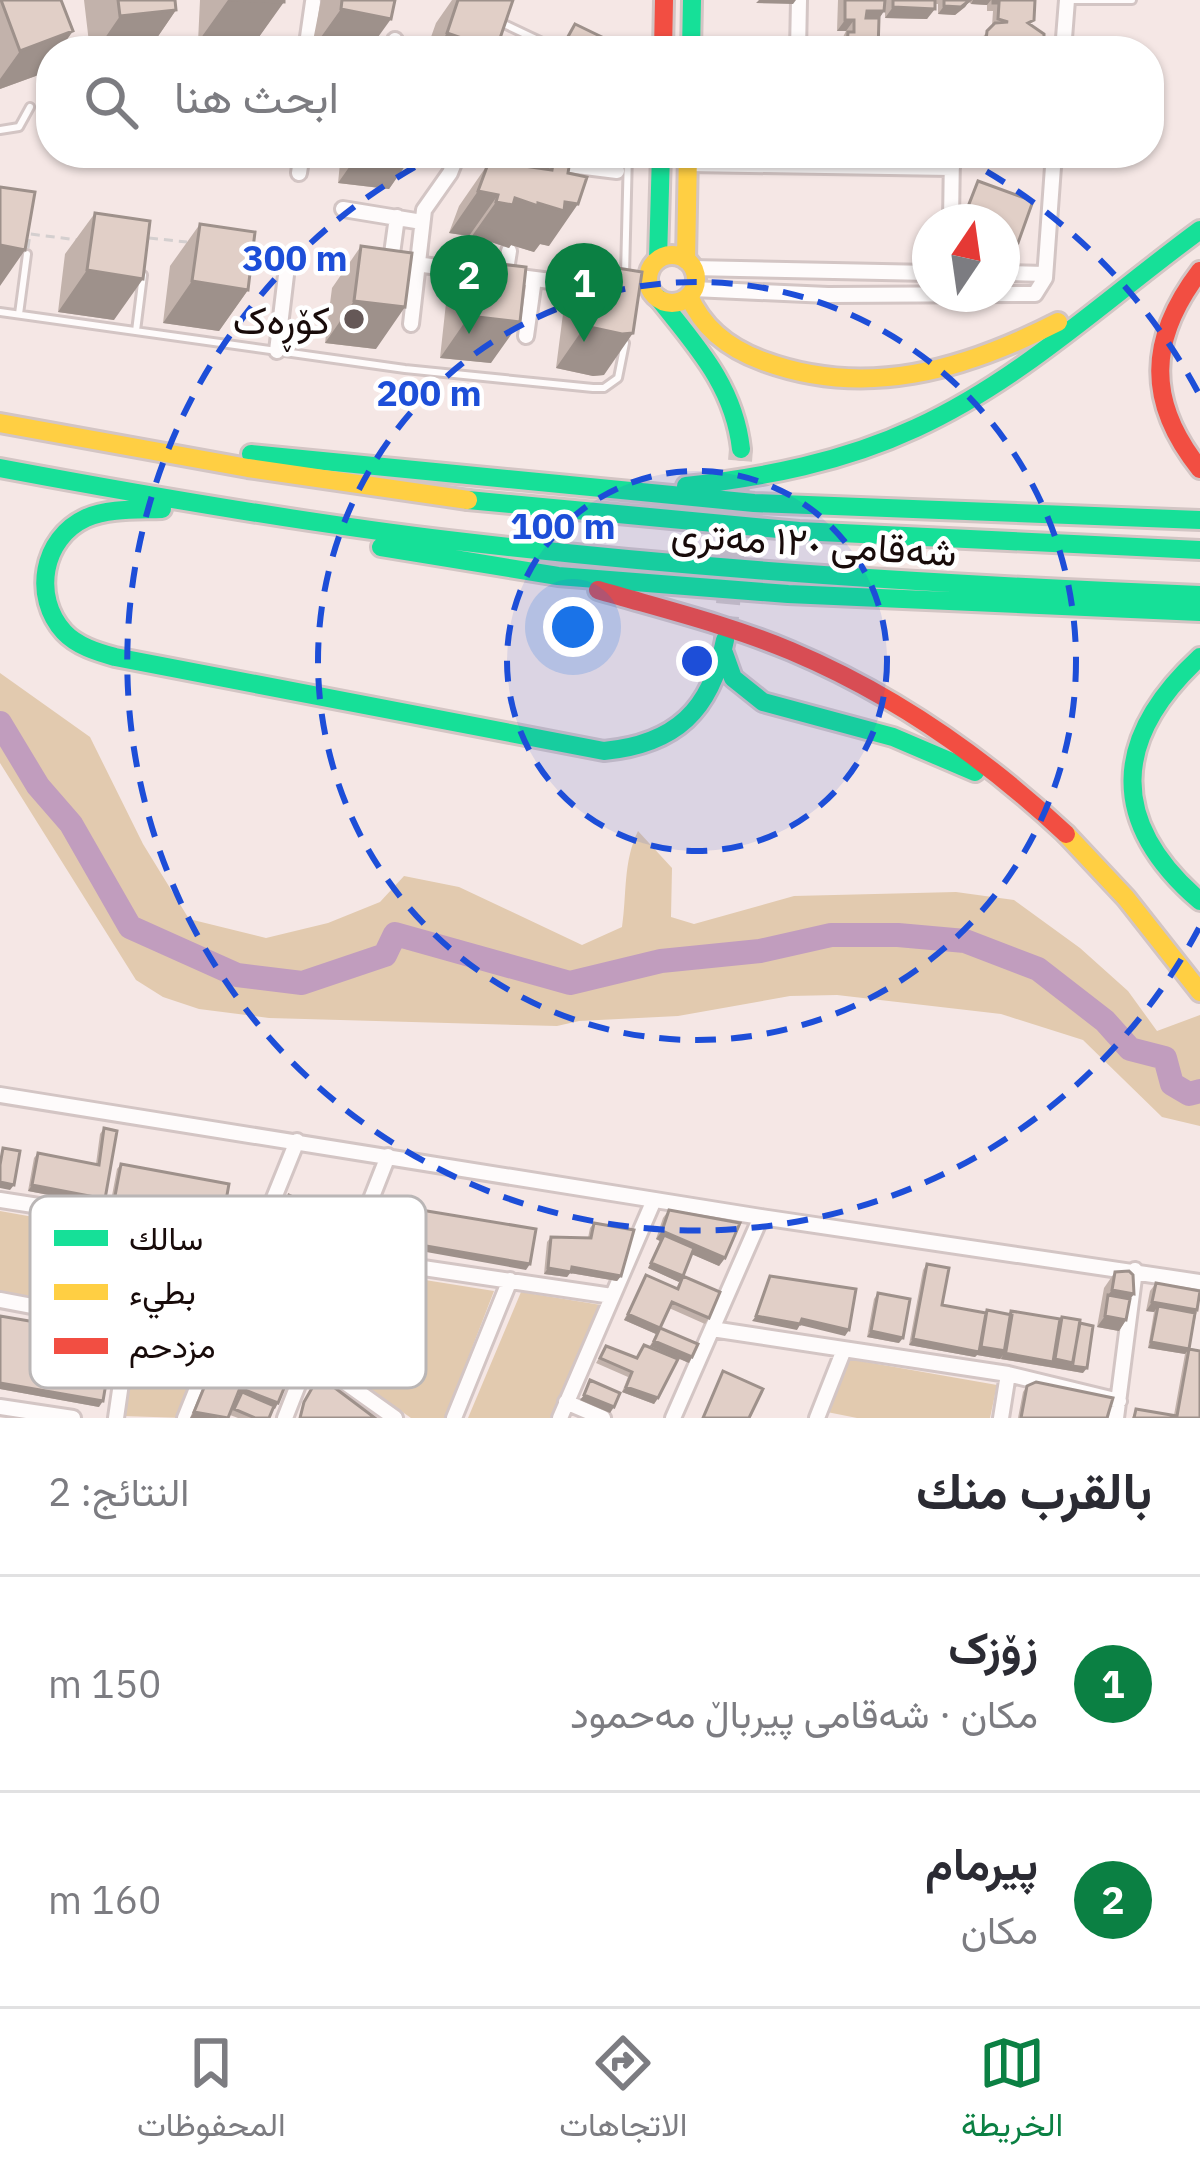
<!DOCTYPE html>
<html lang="ar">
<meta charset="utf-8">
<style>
:root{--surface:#fff;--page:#f2f2f3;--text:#2b2b33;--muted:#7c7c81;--line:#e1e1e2;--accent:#0b8043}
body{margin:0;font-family:"IBM Plex Sans",Vazirmatn,sans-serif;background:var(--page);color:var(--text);direction:rtl}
.compass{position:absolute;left:912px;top:204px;width:108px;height:108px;border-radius:50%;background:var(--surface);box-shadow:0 3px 9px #0004;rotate:13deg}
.you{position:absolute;left:573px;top:627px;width:42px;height:42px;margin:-30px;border:9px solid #fff;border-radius:50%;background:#1a73e8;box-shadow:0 0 0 18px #1a73e833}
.badge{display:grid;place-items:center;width:78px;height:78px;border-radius:50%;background:var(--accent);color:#fff;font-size:39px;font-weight:700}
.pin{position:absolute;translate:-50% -99px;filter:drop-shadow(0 3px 6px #0008)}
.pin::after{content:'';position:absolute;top:63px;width:42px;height:36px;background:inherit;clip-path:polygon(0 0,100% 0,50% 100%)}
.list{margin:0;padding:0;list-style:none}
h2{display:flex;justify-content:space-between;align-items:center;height:156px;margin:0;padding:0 48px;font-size:51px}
h2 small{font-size:39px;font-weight:400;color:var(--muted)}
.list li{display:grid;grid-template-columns:78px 1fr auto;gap:36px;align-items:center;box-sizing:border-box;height:216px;padding:0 48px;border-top:3px solid var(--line)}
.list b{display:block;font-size:45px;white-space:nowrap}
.list p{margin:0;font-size:39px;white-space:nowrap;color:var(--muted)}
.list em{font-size:39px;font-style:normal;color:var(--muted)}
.icon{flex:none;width:66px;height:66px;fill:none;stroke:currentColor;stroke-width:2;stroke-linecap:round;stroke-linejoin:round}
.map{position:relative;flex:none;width:1200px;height:1418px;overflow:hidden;direction:ltr}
.search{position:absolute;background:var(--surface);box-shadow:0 3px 9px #0004;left:36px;right:36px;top:36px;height:132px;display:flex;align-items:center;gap:30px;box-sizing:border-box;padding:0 42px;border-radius:48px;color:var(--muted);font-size:45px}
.sheet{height:588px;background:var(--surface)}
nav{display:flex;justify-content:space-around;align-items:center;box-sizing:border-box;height:168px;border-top:3px solid var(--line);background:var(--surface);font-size:33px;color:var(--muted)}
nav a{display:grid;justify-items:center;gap:6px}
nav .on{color:var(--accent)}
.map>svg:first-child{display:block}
.green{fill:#e2caaf}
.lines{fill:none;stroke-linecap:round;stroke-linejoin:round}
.river{stroke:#c19dbe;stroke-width:24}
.highway-tunnel{stroke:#d4c6c4;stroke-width:24;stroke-dasharray:24 12;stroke-linecap:butt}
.lane-casing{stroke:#d3c5c4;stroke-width:12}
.street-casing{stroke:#d3c5c4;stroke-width:20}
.fast-casing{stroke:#d3c5c4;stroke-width:24}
.slow-casing{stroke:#d3c5c4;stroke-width:24}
.jam-casing{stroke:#d3c5c4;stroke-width:24}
.path{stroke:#d4cfcf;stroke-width:3;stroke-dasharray:9 6;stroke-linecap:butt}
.lane{stroke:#fefbfb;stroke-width:6}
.street{stroke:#fefbfb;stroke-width:14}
.fast{stroke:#16e098;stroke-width:18}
.slow{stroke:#ffcf43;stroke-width:18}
.jam{stroke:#f24e42;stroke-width:18}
.wall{fill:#c2b2ab}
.shaded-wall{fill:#9e918b}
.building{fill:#e1cfc7;stroke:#9e918b;stroke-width:3}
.ring{fill:none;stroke:#1d4ed8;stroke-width:6;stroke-dasharray:21 15}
.poi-dot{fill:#655857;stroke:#fff;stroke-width:4.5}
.labels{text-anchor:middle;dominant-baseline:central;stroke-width:9;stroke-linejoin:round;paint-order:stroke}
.poi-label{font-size:39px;fill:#180b0a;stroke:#fff;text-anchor:end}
.street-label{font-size:39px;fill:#180b0a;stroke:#fff}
.key{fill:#fff;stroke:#bab6b6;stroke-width:3}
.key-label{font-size:33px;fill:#180b0a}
.centre{fill:#1d4ed8;stroke:#fff;stroke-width:6}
.ring-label{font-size:36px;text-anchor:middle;font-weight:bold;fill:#1d4ed8;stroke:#fff;stroke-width:9;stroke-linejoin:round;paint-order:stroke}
</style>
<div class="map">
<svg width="1200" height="1418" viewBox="0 0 1200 1418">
<rect width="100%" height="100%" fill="#f5e7e5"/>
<path class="green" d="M 0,673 L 90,737 L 143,844 L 189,919 L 266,938 L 328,923 L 380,902 L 404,876 L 459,887 L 582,945 L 622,927 C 627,894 623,862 638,831 L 672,868 L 671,917 L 694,924 L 794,896 L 956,892 L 1014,900 L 1080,948 L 1128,991 L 1157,1031 L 1200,1015 L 1200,1126 L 1162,1117 L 1083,1040 L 1001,1014 L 837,995 L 790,996 L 678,1016 L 579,1021 L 557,1026 L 269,1018 L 199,1009 L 163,997 L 136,980 L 0,763 Z
M 0,1211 L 134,1235 L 125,1315 L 0,1294 Z
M 150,1238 L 248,1248 L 185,1418 L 122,1416 Z
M 356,1269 L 494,1291 L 445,1418 L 411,1418 L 323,1356 Z
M 521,1292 L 601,1305 L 550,1418 L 468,1418 Z
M 849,1359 L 997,1385 L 990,1418 L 857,1418 L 827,1412 Z"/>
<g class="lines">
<path class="river" d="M 0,723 L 38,786 L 71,824 L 130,927 L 237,975 L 302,983 L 385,955 L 395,934 L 570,983 L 661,961 L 760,951 L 831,935 L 898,935 L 965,941 L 1038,969 L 1105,1021 L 1130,1049 L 1165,1058 L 1172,1084 L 1189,1094 L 1200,1091"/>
<path class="highway-tunnel" d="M 725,640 L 741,449"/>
<g class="lane-casing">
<path id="lane" d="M 1070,0 L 1132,0
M 502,23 L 561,51
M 0,130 L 19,127 L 30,107
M 625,275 L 628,153
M 0,312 L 405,369 L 593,388 L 604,388 L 618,378 L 625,343
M 19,314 L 27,254
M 136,331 L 143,275"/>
</g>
<g class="street-casing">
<path id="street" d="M 306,51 L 313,2
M 392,51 L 395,40
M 798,51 L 799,0
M 1063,51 L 1067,0
M 472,153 L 617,171
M 688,164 L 952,168
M 299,173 L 302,153
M 343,209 L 422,222
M 951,222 L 952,153
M 391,261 L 397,217
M 393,261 L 484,273
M 692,268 L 930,273
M 481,272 L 484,249
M 1002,273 L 1045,274
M 505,276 L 509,251
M 512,276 L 597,287
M 693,289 L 828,295 L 1035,294 L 1045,278 L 1054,153
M 411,324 L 424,210 L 450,173 L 458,153
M 526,336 L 534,279
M 277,351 L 286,275
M 0,1095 L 761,1217 L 1200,1282
M 0,1200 L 258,1240
M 349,1257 L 612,1296
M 0,1300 L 132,1325
M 712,1329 L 1008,1374 L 1119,1401
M 308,1356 L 395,1418
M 566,1402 L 603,1418
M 0,1407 L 73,1418
M 116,1418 L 144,1223
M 185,1418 L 297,1141
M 285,1418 L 388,1156
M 454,1418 L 510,1280
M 560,1418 L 654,1200
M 673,1418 L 761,1217
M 817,1418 L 843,1352
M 1001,1418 L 1008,1374
M 1116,1418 L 1135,1270"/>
</g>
<g class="fast-casing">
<path id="fast" d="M 691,51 L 692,0
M 658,259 L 661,153
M 659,299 C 697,347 734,386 741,449
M 251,454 L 754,503 L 1200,520
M 0,468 C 149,496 298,522 448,540 C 698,570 949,585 1200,595
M 686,486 C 765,477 843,462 916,428 C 1021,380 1107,298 1200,230
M 468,500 L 799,531 L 1200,550
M 162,509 C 138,510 109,508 86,518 C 42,538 32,597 64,632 C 77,646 97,652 115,657 L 604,751 C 676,744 711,710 725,640
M 381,547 L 558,576 L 788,594 L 1200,612
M 724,653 L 733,678 L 763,702 L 893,737 L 975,772
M 1200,657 C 1112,738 1108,822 1200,901"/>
</g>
<g class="slow-casing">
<path id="slow" d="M648 279a24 24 0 1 1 48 0a24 24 0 1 1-48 0Z
M 686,260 L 688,153
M 689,296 C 703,329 730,349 763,361 C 866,399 964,370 1058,322
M 0,423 L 248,468 L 468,500
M 1066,834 L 1126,898 L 1200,992"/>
</g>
<g class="jam-casing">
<path id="jam" d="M 663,51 L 664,0
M 1200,271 C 1148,339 1146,402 1200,469
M 598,590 C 663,609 729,625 791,651 C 893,694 985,758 1066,834"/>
</g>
<path class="path" d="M 149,238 L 187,242
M 28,248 L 30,234 L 78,240"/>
<use href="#lane" class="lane"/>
<use href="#street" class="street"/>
<use href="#fast" class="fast"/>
<use href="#slow" class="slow"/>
<use href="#jam" class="jam"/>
</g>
<path class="wall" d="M 0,0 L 61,0 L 44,73 L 0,89 Z
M 84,0 L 175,0 L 176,10 L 148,51 L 90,51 Z
M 200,0 L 284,0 L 254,44 L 198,42 Z
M 321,0 L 395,0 L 311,51 Z
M 452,0 L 513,0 L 495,51 L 426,51 L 436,23 Z
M 838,0 L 935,0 L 927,19 L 885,18 L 885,4 L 884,11 L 879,18 L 878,51 L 840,51 L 840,43 L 846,31 L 837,31 Z
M 935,0 L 1035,0 L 1031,24 L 1044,51 L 980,51 L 981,39 L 992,26 L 993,11 L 987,11 L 987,5 L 971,4 L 969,2 L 965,7 L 955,15 L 938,14 L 938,4 L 935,4 Z
M 341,153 L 414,153 L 389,189 L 338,183 Z
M 502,158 L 517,165 L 549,170 L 553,164 L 549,246 L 540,244 L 534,252 L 511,245 L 509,248 L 488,241 L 484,247 L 467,243 L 469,236 L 449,233 L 459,206 L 488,164 L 497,166 Z
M 95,213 L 114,320 L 58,312 L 65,254 Z
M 200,224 L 248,290 L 219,331 L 163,323 L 170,266 Z
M 361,246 L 376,349 L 325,343 L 332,288 Z
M 475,261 L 491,363 L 440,358 L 446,303 Z
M 593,264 L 604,375 L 593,376 L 556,368 L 564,306 Z
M 104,1128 L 105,1199 L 101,1205 L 28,1191 L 34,1158 L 38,1153 L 96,1164 L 100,1134 Z
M 121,1164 L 223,1217 L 220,1222 L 111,1201 L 117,1169 Z
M 289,1195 L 324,1216 L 340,1269 L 336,1274 L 308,1262 L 324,1286 L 320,1291 L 297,1279 L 307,1262 L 273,1248 L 283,1229 L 313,1240 L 274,1225 Z
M 669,1210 L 725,1258 L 719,1266 L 692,1254 L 679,1282 L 648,1268 L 660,1241 L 656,1239 L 663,1218 Z
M 594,1223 L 621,1276 L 617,1281 L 570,1273 L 567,1277 L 544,1274 L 547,1242 L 551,1237 L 588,1238 L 590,1228 Z
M 265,1248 L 271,1295 L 276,1313 L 281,1315 L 292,1290 L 278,1403 L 273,1408 L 269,1418 L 238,1418 L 230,1415 L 240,1395 L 237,1394 L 190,1418 L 204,1384 L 208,1378 L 212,1380 L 236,1325 L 265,1337 L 272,1318 L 244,1305 L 261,1253 Z
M 927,1264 L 942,1305 L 986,1313 L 987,1310 L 1009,1315 L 1011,1311 L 1060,1319 L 1062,1317 L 1083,1373 L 977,1355 L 975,1357 L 909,1345 L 923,1270 Z
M 1115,1272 L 1134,1294 L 1130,1299 L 1126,1320 L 1119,1331 L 1097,1327 L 1104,1288 Z
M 646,1275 L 676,1288 L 683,1276 L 709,1318 L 705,1324 L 669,1308 L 660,1328 L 689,1363 L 650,1346 L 656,1334 L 624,1320 Z
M 1156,1283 L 1197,1310 L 1189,1349 L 1200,1418 L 1132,1418 L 1136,1409 L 1174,1415 L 1185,1354 L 1148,1348 L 1154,1312 L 1146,1311 L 1150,1291 Z
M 878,1293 L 899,1343 L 867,1337 L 874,1299 Z
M 0,1316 L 36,1361 L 39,1357 L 56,1359 L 60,1330 L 64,1325 L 99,1407 L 0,1389 Z
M 644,1345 L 658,1398 L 654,1404 L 622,1392 L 628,1377 L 596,1363 L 606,1346 L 636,1358 Z
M 1027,1386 L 1107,1418 L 1018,1418 L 1023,1392 Z"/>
<path class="shaded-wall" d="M 228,0 L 284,2 L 254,44 L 198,42 Z
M 759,0 L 796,0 L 793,4 L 756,3 Z
M 970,0 L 965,7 L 955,15 L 938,14 L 944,6 Z
M 973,0 L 991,0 L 987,5 L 971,4 Z
M 893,7 L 935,9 L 927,19 L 885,18 Z
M 341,9 L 391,19 L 368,51 L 311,51 Z
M 176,10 L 148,51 L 96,51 L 120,16 Z
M 867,11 L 884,11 L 877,22 L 859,21 Z
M 845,20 L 854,20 L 846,31 L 837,31 Z
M 73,31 L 59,51 L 51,51 L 51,62 L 44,73 L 0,89 L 0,79 L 20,51 Z
M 447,33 L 496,50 L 435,51 Z
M 359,153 L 414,153 L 389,189 L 338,183 Z
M 478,191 L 498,195 L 469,236 L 449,233 Z
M 515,198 L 538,203 L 565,202 L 578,204 L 549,246 L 540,244 L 534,252 L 511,245 L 509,248 L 488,241 L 484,247 L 467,243 L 496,202 Z
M 0,245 L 25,250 L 0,286 Z
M 87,270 L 143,279 L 114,320 L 58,312 Z
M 192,281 L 248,290 L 219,331 L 163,323 Z
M 354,301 L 405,307 L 376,349 L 325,343 Z
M 469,316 L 520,322 L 491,363 L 440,358 Z
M 585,326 L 633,333 L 604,375 L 593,376 L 556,368 Z
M 0,1182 L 14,1185 L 10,1190 L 0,1188 Z
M 32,1185 L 105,1199 L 101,1205 L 28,1191 Z
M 115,1196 L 223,1217 L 220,1222 L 111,1201 Z
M 278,1220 L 317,1235 L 313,1240 L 274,1225 Z
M 662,1231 L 725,1258 L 719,1266 L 661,1241 L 664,1235 L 660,1241 L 656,1239 Z
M 380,1238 L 530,1264 L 526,1270 L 376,1243 Z
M 277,1243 L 340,1269 L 336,1274 L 273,1248 Z
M 651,1263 L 683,1276 L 679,1282 L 648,1268 Z
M 572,1267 L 621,1276 L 617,1281 L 570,1273 L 567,1277 L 544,1274 L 548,1268 Z
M 1112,1290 L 1134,1294 L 1122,1310 L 1108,1295 Z
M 1152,1302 L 1197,1310 L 1191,1318 L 1158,1306 L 1154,1312 L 1146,1311 Z
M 628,1314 L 660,1328 L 656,1334 L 624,1320 Z
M 756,1316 L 802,1319 L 849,1330 L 845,1336 L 800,1325 L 797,1330 L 752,1321 Z
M 1105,1316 L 1126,1320 L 1119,1331 L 1097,1327 Z
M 871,1331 L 903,1338 L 899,1343 L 867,1337 Z
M 913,1339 L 978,1352 L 981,1347 L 1006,1351 L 1000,1359 L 977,1355 L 975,1357 L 909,1345 Z
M 654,1341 L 692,1357 L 689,1363 L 650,1346 Z
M 1151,1342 L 1189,1349 L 1185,1354 L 1148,1348 Z
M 1004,1353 L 1053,1362 L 1049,1367 L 1001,1359 Z
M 1055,1359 L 1073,1363 L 1087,1368 L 1083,1373 L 1049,1367 Z
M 0,1383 L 103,1401 L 99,1407 L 0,1389 Z
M 626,1387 L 658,1398 L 654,1404 L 622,1392 Z
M 240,1388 L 278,1403 L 275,1409 L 236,1394 Z
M 584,1395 L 614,1407 L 610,1413 L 580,1400 Z
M 194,1412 L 221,1418 L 190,1418 Z"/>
<path class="building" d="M 1,0 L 61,0 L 73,31 L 20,51 Z
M 118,0 L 175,0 L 176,10 L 120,16 Z
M 228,0 L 284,0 L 284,2 Z
M 342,0 L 395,0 L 391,19 L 341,9 Z
M 458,0 L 513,0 L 496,50 L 447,33 Z
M 845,0 L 885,0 L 884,11 L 867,11 L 866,18 L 879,18 L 878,51 L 847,51 L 848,32 L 854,32 L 854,20 L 845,20 Z
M 893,0 L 935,0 L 935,9 L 893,7 Z
M 944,0 L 970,0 L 961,7 L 944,6 Z
M 993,0 L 1035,0 L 1034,20 L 1028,23 L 1044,34 L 1044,51 L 985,50 L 987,31 L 995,23 L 1008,22 L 998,19 L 999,3 L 993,3 Z
M 575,24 L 610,41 L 617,49 L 617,51 L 560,51 Z
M 502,158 L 518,161 L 517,165 L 552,170 L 553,164 L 569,167 L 568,173 L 587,177 L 578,204 L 565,202 L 564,211 L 538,203 L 538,206 L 515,198 L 513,205 L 496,202 L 498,195 L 478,191 L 488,164 L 500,166 Z
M 978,181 L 1033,201 L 1018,243 L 1002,238 L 1002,222 L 962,222 Z
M 0,187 L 35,192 L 25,250 L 0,245 Z
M 95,213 L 150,221 L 143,279 L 87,270 Z
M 200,224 L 255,232 L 248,290 L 192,281 Z
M 361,246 L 412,253 L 405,307 L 354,301 Z
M 475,261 L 526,267 L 520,322 L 469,316 Z
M 593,264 L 642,272 L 633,333 L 622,334 L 585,326 Z
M 104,1128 L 117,1131 L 105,1199 L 32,1185 L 38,1153 L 99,1165 Z
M 3,1148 L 20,1151 L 14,1185 L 0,1182 L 0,1165 Z
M 121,1164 L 229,1184 L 223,1217 L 115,1196 Z
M 289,1195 L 325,1212 L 324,1216 L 356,1229 L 340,1269 L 277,1243 L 283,1229 L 314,1242 L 317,1235 L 278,1220 Z
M 391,1210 L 420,1216 L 421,1210 L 536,1229 L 530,1264 L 380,1238 Z
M 669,1210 L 740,1223 L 725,1258 L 662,1231 Z
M 594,1223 L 634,1230 L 621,1276 L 572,1267 L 571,1272 L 548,1268 L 551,1237 L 591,1238 Z
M 664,1235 L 694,1248 L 683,1276 L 651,1263 Z
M 927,1264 L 949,1268 L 942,1305 L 986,1313 L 979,1352 L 913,1339 Z
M 1129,1271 L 1133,1275 L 1134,1294 L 1112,1290 L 1115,1272 Z
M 646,1275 L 678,1289 L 683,1276 L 720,1292 L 709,1318 L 672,1302 L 660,1328 L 698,1344 L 692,1357 L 654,1341 L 660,1328 L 628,1314 Z
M 770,1276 L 856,1289 L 849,1330 L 802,1319 L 800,1324 L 756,1316 Z
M 1156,1283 L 1200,1291 L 1197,1310 L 1152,1302 Z
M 292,1290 L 320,1300 L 278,1403 L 240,1388 L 228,1418 L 194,1412 L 208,1378 L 213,1380 L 236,1325 L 266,1338 L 276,1313 L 282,1315 Z
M 878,1293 L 910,1299 L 903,1338 L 871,1331 Z
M 1108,1295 L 1130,1299 L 1126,1320 L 1105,1316 Z
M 1158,1306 L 1195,1313 L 1189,1349 L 1200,1351 L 1200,1418 L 1134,1418 L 1136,1409 L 1177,1416 L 1189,1349 L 1151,1342 Z
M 987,1310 L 1012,1315 L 1006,1351 L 981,1347 Z
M 1011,1311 L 1060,1319 L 1053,1362 L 1004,1353 Z
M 0,1316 L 41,1323 L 34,1373 L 39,1357 L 59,1360 L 64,1325 L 115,1330 L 103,1401 L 0,1383 Z
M 1062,1317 L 1080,1320 L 1073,1363 L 1055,1359 Z
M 1080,1323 L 1093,1326 L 1087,1368 L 1072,1366 Z
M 644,1345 L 678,1359 L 658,1398 L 626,1387 L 632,1372 L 600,1358 L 606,1346 L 637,1358 Z
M 723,1371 L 763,1389 L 749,1418 L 703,1418 Z
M 319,1376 L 375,1418 L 300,1418 L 304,1402 Z
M 590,1380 L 620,1393 L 614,1407 L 584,1395 Z
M 1036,1382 L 1113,1398 L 1107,1418 L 1021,1418 L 1027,1386 Z
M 242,1392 L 274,1406 L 269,1418 L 255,1418 L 234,1409 Z"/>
<circle cx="697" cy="661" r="190" fill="#1d4ed8" fill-opacity=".12"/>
<g class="ring">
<circle cx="697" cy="661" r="190"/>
<circle cx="697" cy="661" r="379"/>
<path d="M1199 928A569 569 0 1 1 439 154M955 154A569 569 0 0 1 1199 394"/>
</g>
<circle class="poi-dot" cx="354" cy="319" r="12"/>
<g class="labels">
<g class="poi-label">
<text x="330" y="319">کۆڕەک</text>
</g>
<g class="street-label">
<text transform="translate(814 542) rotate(4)">شەقامی ١٢٠ مەتری</text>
</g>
</g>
<rect x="30" y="1196" width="396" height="192" rx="18" class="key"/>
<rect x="54" y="1230" width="54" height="16" fill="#16e098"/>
<rect x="54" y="1284" width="54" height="16" fill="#ffcf43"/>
<rect x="54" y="1338" width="54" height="16" fill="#f24e42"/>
<g class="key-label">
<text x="129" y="1250">سالك</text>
<text x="129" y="1304">بطيء</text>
<text x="129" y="1358">مزدحم</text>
</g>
<circle cx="697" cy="661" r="18" class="centre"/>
<g class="ring-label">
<text x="295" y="271">300 m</text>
<text x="429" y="406">200 m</text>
<text x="563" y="539">100 m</text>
</g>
</svg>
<svg class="compass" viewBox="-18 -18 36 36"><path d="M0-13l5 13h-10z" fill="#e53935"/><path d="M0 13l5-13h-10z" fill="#7c7c81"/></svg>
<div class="you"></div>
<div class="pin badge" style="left:584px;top:342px">1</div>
<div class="pin badge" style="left:469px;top:334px">2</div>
<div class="search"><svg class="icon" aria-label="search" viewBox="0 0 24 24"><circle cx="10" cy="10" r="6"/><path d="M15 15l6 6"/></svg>ابحث هنا</div>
</div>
<section class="sheet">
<h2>بالقرب منك<small>النتائج: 2</small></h2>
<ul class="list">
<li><span class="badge">1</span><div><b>زۆزک</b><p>مكان · شەقامی پیرباڵ مەحمود</p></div><em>150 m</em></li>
<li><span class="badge">2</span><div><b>پیرمام</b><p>مكان</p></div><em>160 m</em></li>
</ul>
</section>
<nav>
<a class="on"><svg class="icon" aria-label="map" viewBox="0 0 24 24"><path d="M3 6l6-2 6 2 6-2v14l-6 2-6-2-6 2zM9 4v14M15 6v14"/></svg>الخريطة</a>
<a><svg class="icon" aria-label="directions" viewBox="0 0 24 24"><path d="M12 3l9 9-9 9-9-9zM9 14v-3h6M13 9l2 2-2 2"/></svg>الاتجاهات</a>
<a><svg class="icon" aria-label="saved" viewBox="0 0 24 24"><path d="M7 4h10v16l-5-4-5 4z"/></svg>المحفوظات</a>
</nav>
